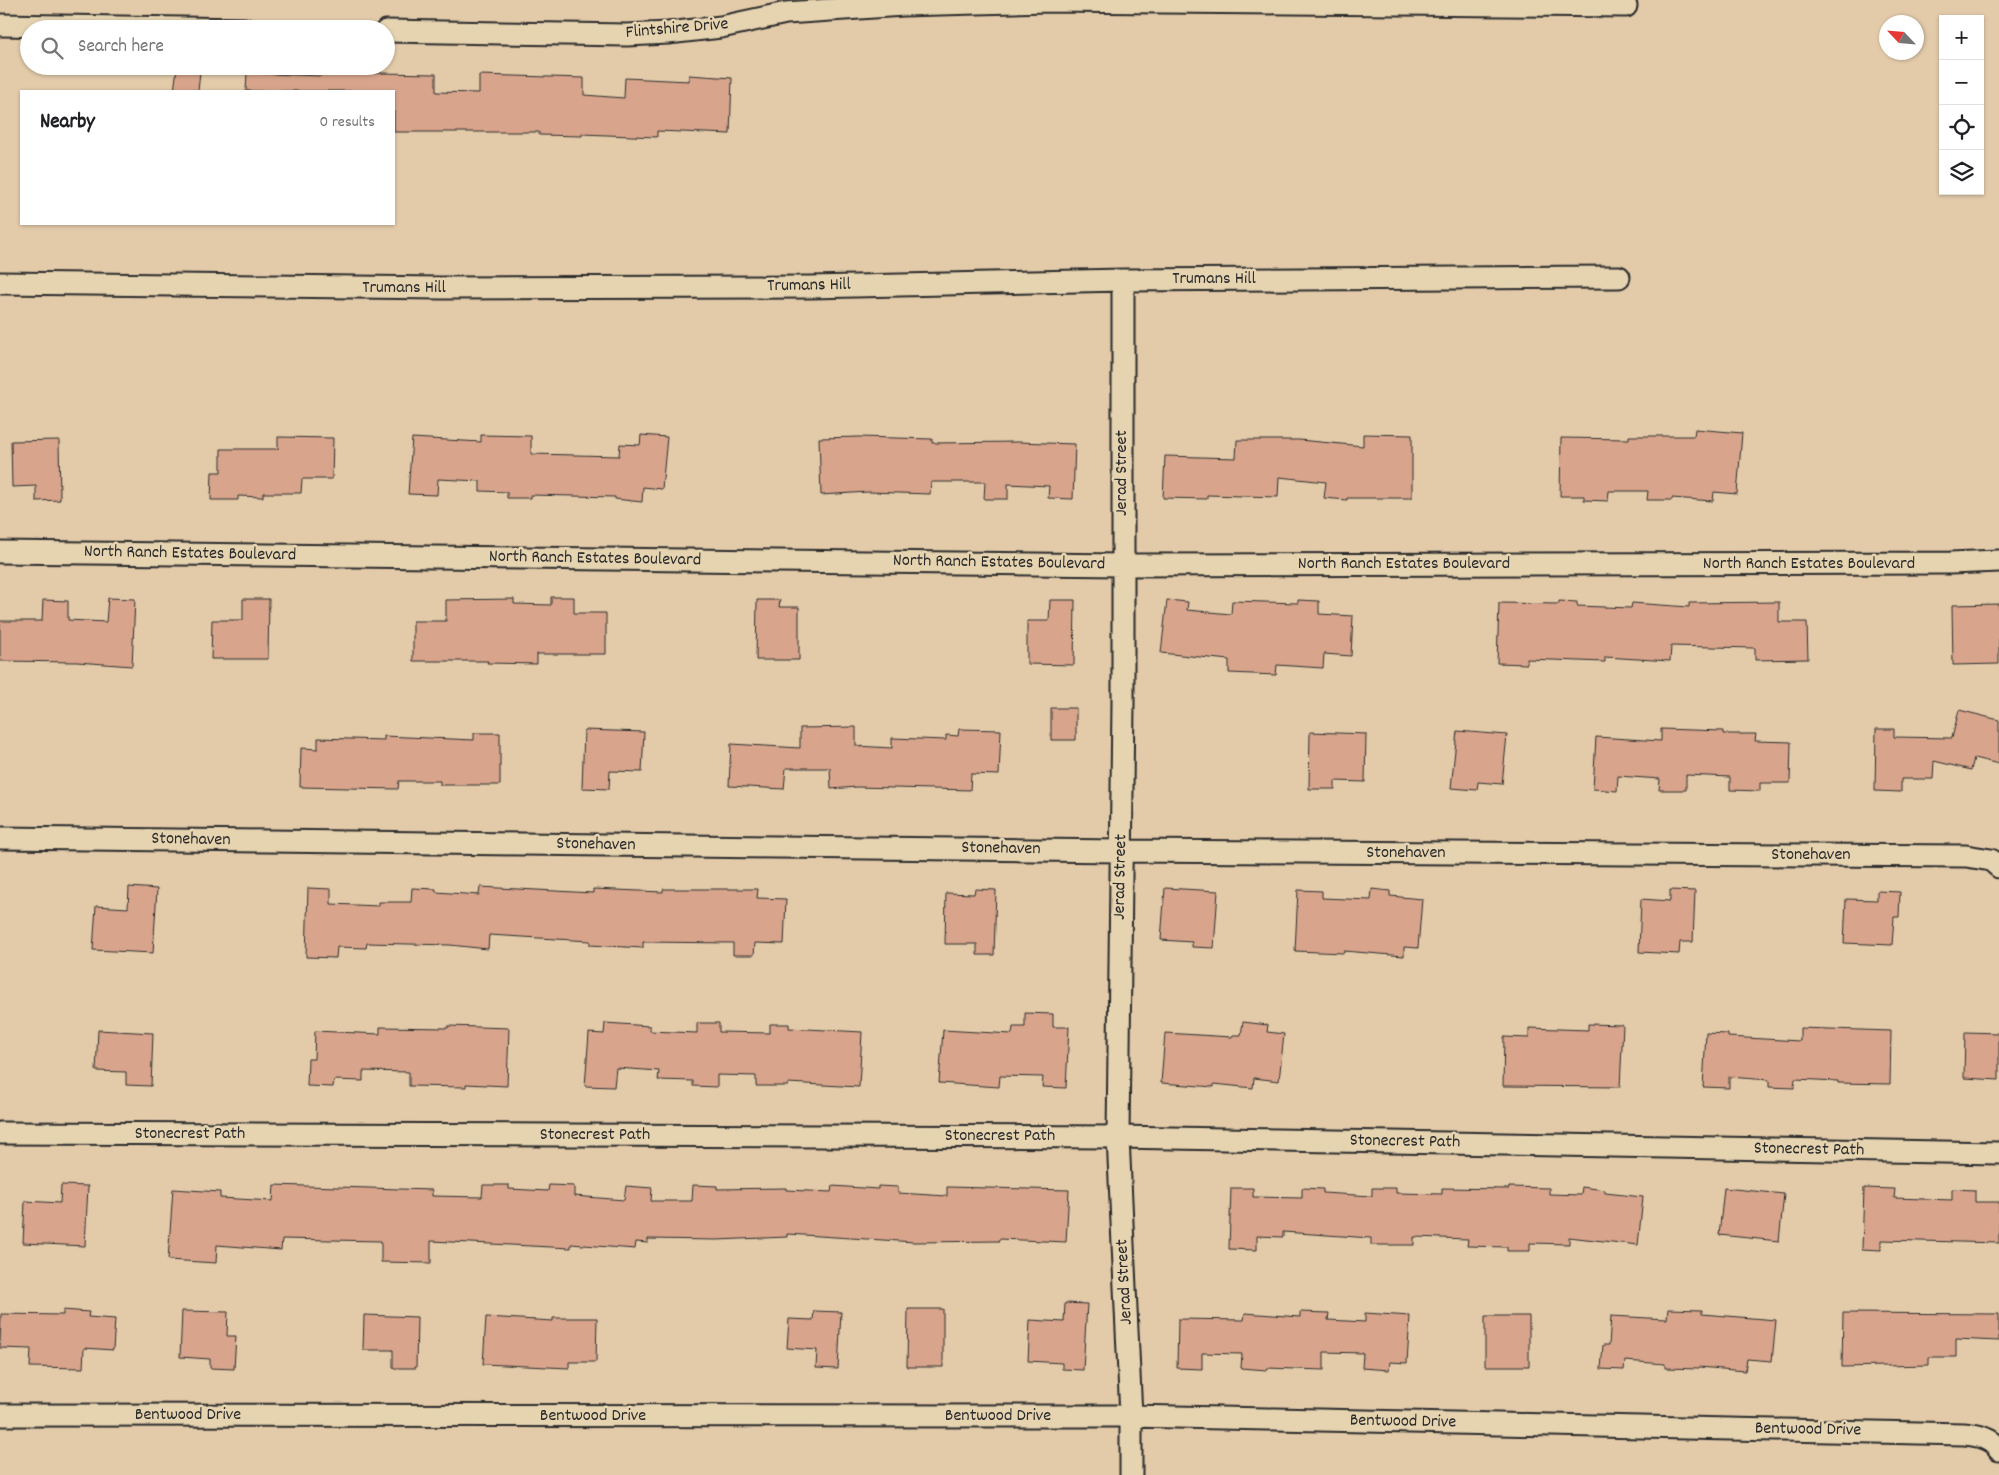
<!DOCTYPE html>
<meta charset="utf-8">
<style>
:root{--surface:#fff;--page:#f6f6f6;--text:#202124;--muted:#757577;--line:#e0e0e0}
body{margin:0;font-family:Dekko,sans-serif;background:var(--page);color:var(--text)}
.controls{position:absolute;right:15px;top:15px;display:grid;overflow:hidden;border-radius:0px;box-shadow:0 1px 4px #0004}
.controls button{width:45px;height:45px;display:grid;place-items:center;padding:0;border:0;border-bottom:1px solid var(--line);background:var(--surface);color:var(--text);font:25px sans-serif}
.compass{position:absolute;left:1879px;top:15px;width:45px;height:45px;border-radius:50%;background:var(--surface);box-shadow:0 1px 4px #0004;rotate:296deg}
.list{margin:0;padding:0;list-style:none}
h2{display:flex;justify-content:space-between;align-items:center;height:65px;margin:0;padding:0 20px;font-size:21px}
h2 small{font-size:16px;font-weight:400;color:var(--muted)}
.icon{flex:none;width:28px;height:28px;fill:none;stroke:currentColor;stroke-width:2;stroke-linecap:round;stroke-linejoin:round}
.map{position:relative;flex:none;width:1999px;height:1475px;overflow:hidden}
.search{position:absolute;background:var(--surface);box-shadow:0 1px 4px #0004;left:20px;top:20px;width:375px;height:55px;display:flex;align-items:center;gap:12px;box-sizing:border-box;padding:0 18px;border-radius:28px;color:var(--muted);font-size:19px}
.panel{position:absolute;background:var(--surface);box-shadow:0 1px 4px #0004;left:20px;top:90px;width:375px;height:135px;border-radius:0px}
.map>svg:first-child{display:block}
.building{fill:#d8a58c;stroke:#2b2b2b}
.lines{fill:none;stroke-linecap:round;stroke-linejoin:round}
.minor-casing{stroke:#2b2b2b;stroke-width:25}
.minor{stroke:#e6d4b1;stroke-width:21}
.labels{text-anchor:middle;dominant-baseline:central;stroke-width:5;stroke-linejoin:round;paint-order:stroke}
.street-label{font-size:18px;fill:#2b2b2b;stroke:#e6d4b1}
</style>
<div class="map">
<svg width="1999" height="1475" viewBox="0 0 1999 1475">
<rect width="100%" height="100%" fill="#e3cbaa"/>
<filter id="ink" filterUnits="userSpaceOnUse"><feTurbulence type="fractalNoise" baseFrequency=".02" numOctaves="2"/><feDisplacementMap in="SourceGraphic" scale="10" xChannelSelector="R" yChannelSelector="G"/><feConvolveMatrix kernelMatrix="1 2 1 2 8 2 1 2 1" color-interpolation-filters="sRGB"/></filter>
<g filter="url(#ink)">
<path class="building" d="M 177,68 L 200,72 L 198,91 L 174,91 Z
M 321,72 L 436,74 L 436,92 L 479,93 L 479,75 L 584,78 L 584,95 L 624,98 L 625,78 L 689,81 L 689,75 L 732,78 L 730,134 L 657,131 L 657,137 L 582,134 L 582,136 L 539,135 L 539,132 L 394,132 L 394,91 L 246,91 L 247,73 L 321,76 Z
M 1695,429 L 1742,433 L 1737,494 L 1714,492 L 1713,501 L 1672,498 L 1672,500 L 1647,500 L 1648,491 L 1609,491 L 1608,501 L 1584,500 L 1584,496 L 1560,496 L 1561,438 L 1629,439 L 1629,436 L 1694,436 Z
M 1363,434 L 1412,435 L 1412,498 L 1347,498 L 1347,500 L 1324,498 L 1326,482 L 1279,477 L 1278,497 L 1207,495 L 1207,499 L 1163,498 L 1165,456 L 1236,458 L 1237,440 L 1299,440 L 1363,446 Z
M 481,435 L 531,436 L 531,454 L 619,456 L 620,444 L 640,445 L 641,435 L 667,437 L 662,489 L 643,487 L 642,502 L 615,499 L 615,497 L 530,495 L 530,498 L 507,498 L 507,492 L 480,491 L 480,481 L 438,479 L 437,495 L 408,494 L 412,438 L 481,442 Z
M 278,437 L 333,438 L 332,479 L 302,479 L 301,493 L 263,493 L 263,497 L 238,496 L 238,500 L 211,500 L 212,472 L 221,472 L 221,449 L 278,449 Z
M 859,437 L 932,439 L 932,443 L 1018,442 L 1075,444 L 1073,499 L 1048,498 L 1049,486 L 1008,484 L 1008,499 L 984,499 L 985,482 L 931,482 L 930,494 L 868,492 L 821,495 L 819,438 Z
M 59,440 L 60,500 L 36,501 L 36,486 L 12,487 L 11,441 Z
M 551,597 L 574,597 L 574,613 L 606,613 L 606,654 L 537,654 L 537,664 L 487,663 L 488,661 L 413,661 L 413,621 L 446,621 L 446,600 L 514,599 L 514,604 L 551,605 Z
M 108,598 L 135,599 L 132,666 L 77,662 L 0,661 L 0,621 L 42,621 L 43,600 L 68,601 L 68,620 L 106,622 Z
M 243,599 L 269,599 L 268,659 L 211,659 L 212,620 L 243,620 Z
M 757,600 L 780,600 L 779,607 L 799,607 L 799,660 L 756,660 Z
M 1050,600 L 1075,600 L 1074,665 L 1027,664 L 1027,621 L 1049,621 Z
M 1167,600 L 1188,602 L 1187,610 L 1231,614 L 1232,601 L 1298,603 L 1298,600 L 1319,601 L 1319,614 L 1353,616 L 1351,656 L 1324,654 L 1323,668 L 1277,665 L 1276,675 L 1229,673 L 1229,660 L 1161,653 Z
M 1559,601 L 1577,602 L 1577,606 L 1631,608 L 1632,603 L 1689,607 L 1689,603 L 1779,602 L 1779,622 L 1807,622 L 1808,659 L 1755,660 L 1755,648 L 1671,646 L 1670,661 L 1605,657 L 1605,662 L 1527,659 L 1527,664 L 1497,663 L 1499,603 L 1559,604 Z
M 1999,604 L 1999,664 L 1953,665 L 1952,605 Z
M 1051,708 L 1076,708 L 1076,740 L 1051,740 Z
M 1959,710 L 1999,720 L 1999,764 L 1974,758 L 1971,770 L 1934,761 L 1933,779 L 1901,779 L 1901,792 L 1875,791 L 1876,729 L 1894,729 L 1894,737 L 1952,738 Z
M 856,727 L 856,746 L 892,748 L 892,738 L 946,740 L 946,735 L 958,736 L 959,729 L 1001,730 L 999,775 L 971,774 L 970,790 L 857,787 L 831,789 L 830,768 L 786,768 L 784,789 L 729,786 L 731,744 L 800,748 L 800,728 Z
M 1661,729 L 1723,731 L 1723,734 L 1756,734 L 1755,741 L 1791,742 L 1790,783 L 1760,783 L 1760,791 L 1730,790 L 1730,777 L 1686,775 L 1686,790 L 1659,790 L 1660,779 L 1618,776 L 1617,791 L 1593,789 L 1596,737 L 1661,741 Z
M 584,730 L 644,732 L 642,772 L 610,771 L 609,789 L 582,788 Z
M 1457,731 L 1507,735 L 1502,784 L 1478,782 L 1477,790 L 1451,788 Z
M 1310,732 L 1366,734 L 1365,782 L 1335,781 L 1335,789 L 1309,789 Z
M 474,733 L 500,733 L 500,785 L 440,785 L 440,781 L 399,781 L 398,789 L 300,787 L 301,748 L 318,749 L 318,738 L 384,740 L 384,736 L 474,740 Z
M 129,887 L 157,889 L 153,953 L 93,950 L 96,906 L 128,908 Z
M 480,887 L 593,893 L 593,889 L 663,892 L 663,889 L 758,889 L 757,898 L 786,899 L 784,944 L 755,943 L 754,955 L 733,955 L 733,943 L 643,942 L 643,948 L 590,945 L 590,941 L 489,935 L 488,949 L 450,945 L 367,943 L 366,948 L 337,947 L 336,958 L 306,957 L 308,888 L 331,889 L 331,904 L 379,906 L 379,902 L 411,902 L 412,888 L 436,889 L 436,892 L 479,895 Z
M 1165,888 L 1218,891 L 1214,948 L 1192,947 L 1192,942 L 1161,940 Z
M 975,889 L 996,890 L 994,955 L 977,955 L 977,944 L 945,944 L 946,893 L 974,894 Z
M 1372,889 L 1390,891 L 1390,896 L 1422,899 L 1418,948 L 1404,947 L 1404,956 L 1344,951 L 1344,953 L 1295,951 L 1298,890 L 1322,891 L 1322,898 L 1371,900 Z
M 1670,890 L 1695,891 L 1693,942 L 1680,942 L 1679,954 L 1639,952 L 1641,899 L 1670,901 Z
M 1877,891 L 1900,892 L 1899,917 L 1894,917 L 1892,945 L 1844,943 L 1846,899 L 1877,900 Z
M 1025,1013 L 1053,1014 L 1053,1027 L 1069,1027 L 1066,1088 L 1042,1087 L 1043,1077 L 1000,1076 L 999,1087 L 939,1083 L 943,1030 L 1012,1034 L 1013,1027 L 1025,1027 Z
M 1243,1022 L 1268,1025 L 1267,1032 L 1284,1034 L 1279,1081 L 1254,1078 L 1253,1088 L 1214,1084 L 1214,1087 L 1161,1083 L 1165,1033 L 1232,1037 L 1233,1035 L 1241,1035 Z
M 605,1023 L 650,1026 L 650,1031 L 697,1033 L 697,1023 L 719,1023 L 719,1032 L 770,1033 L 770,1024 L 789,1024 L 789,1028 L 862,1032 L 859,1087 L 788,1083 L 788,1086 L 756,1086 L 756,1076 L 717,1075 L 717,1087 L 693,1086 L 693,1081 L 658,1080 L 659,1071 L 616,1068 L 614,1087 L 585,1086 L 589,1033 L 604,1034 Z
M 1588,1024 L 1623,1025 L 1620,1087 L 1503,1086 L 1504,1037 L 1529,1038 L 1529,1028 L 1588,1030 Z
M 448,1026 L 509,1028 L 507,1086 L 466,1084 L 466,1087 L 409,1086 L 409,1072 L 363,1071 L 363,1081 L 334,1080 L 333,1087 L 307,1086 L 308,1059 L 314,1059 L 315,1031 L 380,1034 L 380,1027 L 448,1028 Z
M 1800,1028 L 1891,1031 L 1890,1084 L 1838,1083 L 1838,1081 L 1795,1079 L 1794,1088 L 1769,1087 L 1769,1080 L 1729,1077 L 1729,1088 L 1703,1087 L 1706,1033 L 1728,1034 L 1728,1037 L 1800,1041 Z
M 98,1030 L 153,1033 L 151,1086 L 126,1085 L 126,1072 L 96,1071 Z
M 1965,1032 L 1999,1033 L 1999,1080 L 1964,1078 Z
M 61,1185 L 88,1186 L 85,1246 L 23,1243 L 25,1201 L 60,1203 Z
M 274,1185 L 432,1190 L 432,1196 L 482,1197 L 483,1185 L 509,1185 L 509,1189 L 548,1191 L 549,1185 L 574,1186 L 574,1196 L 624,1200 L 626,1186 L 652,1188 L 651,1201 L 692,1201 L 693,1185 L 717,1186 L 717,1189 L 786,1188 L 786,1190 L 831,1192 L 832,1186 L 878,1189 L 878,1186 L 898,1187 L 898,1193 L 947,1196 L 947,1187 L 1069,1190 L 1066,1242 L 999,1239 L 999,1241 L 915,1242 L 787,1234 L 787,1237 L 717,1240 L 648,1239 L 648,1243 L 636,1242 L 635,1249 L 571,1244 L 571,1248 L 431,1241 L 431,1263 L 381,1262 L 381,1241 L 282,1239 L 281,1250 L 217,1245 L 216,1263 L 168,1260 L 173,1189 L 220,1192 L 220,1198 L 273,1201 Z
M 1509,1187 L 1549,1188 L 1549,1194 L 1581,1195 L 1582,1187 L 1605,1190 L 1605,1193 L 1643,1197 L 1638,1245 L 1569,1237 L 1569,1244 L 1530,1243 L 1530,1251 L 1507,1251 L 1507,1247 L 1467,1246 L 1468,1239 L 1414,1237 L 1414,1245 L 1371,1245 L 1371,1238 L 1283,1232 L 1283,1237 L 1257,1236 L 1257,1250 L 1229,1249 L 1231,1188 L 1253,1188 L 1253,1197 L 1302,1198 L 1302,1188 L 1323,1189 L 1323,1193 L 1372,1196 L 1372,1188 L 1396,1188 L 1396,1193 L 1442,1194 L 1442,1188 L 1509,1189 Z
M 1724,1188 L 1784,1194 L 1779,1241 L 1719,1235 Z
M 1864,1188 L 1895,1189 L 1894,1198 L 1952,1200 L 1952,1189 L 1975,1190 L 1975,1202 L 1999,1202 L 1999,1243 L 1881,1240 L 1881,1250 L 1862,1249 Z
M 1065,1303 L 1087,1304 L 1083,1370 L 1062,1369 L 1062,1363 L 1028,1361 L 1030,1320 L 1064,1322 Z
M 908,1309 L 943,1309 L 943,1367 L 907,1367 Z
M 1668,1309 L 1702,1310 L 1702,1314 L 1776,1320 L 1772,1361 L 1747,1359 L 1745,1371 L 1699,1367 L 1699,1369 L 1665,1368 L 1665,1364 L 1625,1361 L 1624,1370 L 1601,1369 L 1603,1345 L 1609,1345 L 1611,1316 L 1667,1319 Z
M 63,1310 L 89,1312 L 88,1317 L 115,1319 L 113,1350 L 84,1348 L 83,1368 L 30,1367 L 31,1349 L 0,1348 L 1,1314 L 63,1315 Z
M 182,1311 L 228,1312 L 227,1336 L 236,1336 L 234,1369 L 210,1368 L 210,1359 L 180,1357 Z
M 814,1311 L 841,1312 L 838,1369 L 816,1368 L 817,1350 L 787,1348 L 789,1319 L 813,1320 Z
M 1300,1312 L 1329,1313 L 1328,1320 L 1365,1322 L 1365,1313 L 1410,1316 L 1407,1363 L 1390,1362 L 1389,1370 L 1362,1368 L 1363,1353 L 1324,1352 L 1324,1370 L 1267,1368 L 1267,1370 L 1241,1368 L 1242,1354 L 1202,1353 L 1202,1369 L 1177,1368 L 1178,1319 L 1244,1320 L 1245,1313 L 1300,1317 Z
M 1843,1313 L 1999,1314 L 1999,1341 L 1956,1339 L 1956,1357 L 1929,1357 L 1929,1365 L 1842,1367 Z
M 364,1315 L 417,1317 L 416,1368 L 393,1368 L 393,1350 L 363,1350 Z
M 1485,1316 L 1529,1316 L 1529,1366 L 1485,1366 Z
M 486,1317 L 553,1321 L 553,1318 L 597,1318 L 596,1362 L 569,1362 L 569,1368 L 483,1364 Z"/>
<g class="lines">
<g class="minor-casing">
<path id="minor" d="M 0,25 L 244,29
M 386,31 L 627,35 L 668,33 L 721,27 L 786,13 L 903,5 L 1048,1 L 1626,6
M 1123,280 L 1123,703 L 1118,1137 L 1131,1416 L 1131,1475
M 0,283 L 442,288 L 810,287 L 1123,280 L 1619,277
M 0,552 L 1123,565 L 1950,563 L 1999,561
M 0,838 L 1122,851 L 1966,856 L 1991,860 L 1999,867
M 0,1133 L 1118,1137 L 1999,1153
M 0,1415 L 1131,1416 L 1964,1434 C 1978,1435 1992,1438 1999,1450"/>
</g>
<use href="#minor" class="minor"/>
</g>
</g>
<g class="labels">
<g class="street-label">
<text transform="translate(677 29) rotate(-5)">Flintshire Drive</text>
<text x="1214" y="279">Trumans Hill</text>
<text transform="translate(809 286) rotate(-1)">Trumans Hill</text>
<text x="404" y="288">Trumans Hill</text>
<text transform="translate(1122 473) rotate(-90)">Jerad Street</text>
<text transform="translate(190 554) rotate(1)">North Ranch Estates Boulevard</text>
<text transform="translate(595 559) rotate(1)">North Ranch Estates Boulevard</text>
<text transform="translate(999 563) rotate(1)">North Ranch Estates Boulevard</text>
<text x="1404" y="564">North Ranch Estates Boulevard</text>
<text x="1809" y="564">North Ranch Estates Boulevard</text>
<text transform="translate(191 840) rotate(1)">Stonehaven</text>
<text transform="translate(596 845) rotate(1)">Stonehaven</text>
<text transform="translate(1001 849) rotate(1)">Stonehaven</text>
<text x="1406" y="853">Stonehaven</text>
<text x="1811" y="855">Stonehaven</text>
<text transform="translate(1121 877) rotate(-89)">Jerad Street</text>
<text x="190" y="1134">Stonecrest Path</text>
<text x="595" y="1135">Stonecrest Path</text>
<text x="1000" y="1136">Stonecrest Path</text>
<text transform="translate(1405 1142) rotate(1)">Stonecrest Path</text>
<text transform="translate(1809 1150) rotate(1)">Stonecrest Path</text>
<text transform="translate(1125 1282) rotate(-93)">Jerad Street</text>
<text x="188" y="1415">Bentwood Drive</text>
<text x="593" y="1416">Bentwood Drive</text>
<text x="998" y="1416">Bentwood Drive</text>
<text transform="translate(1403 1422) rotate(1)">Bentwood Drive</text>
<text transform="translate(1808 1430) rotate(1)">Bentwood Drive</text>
</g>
</g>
</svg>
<div class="controls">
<button>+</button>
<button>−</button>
<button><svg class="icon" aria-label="locate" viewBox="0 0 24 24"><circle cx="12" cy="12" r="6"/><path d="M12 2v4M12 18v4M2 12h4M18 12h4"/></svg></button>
<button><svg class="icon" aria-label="layers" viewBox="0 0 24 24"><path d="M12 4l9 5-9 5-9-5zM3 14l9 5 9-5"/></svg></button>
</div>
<svg class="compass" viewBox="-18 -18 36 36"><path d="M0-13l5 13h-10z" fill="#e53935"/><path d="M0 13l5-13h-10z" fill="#757577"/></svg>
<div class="search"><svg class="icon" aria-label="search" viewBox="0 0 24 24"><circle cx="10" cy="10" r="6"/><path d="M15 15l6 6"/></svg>Search here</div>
<section class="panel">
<h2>Nearby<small>0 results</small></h2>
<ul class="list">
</ul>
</section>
</div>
